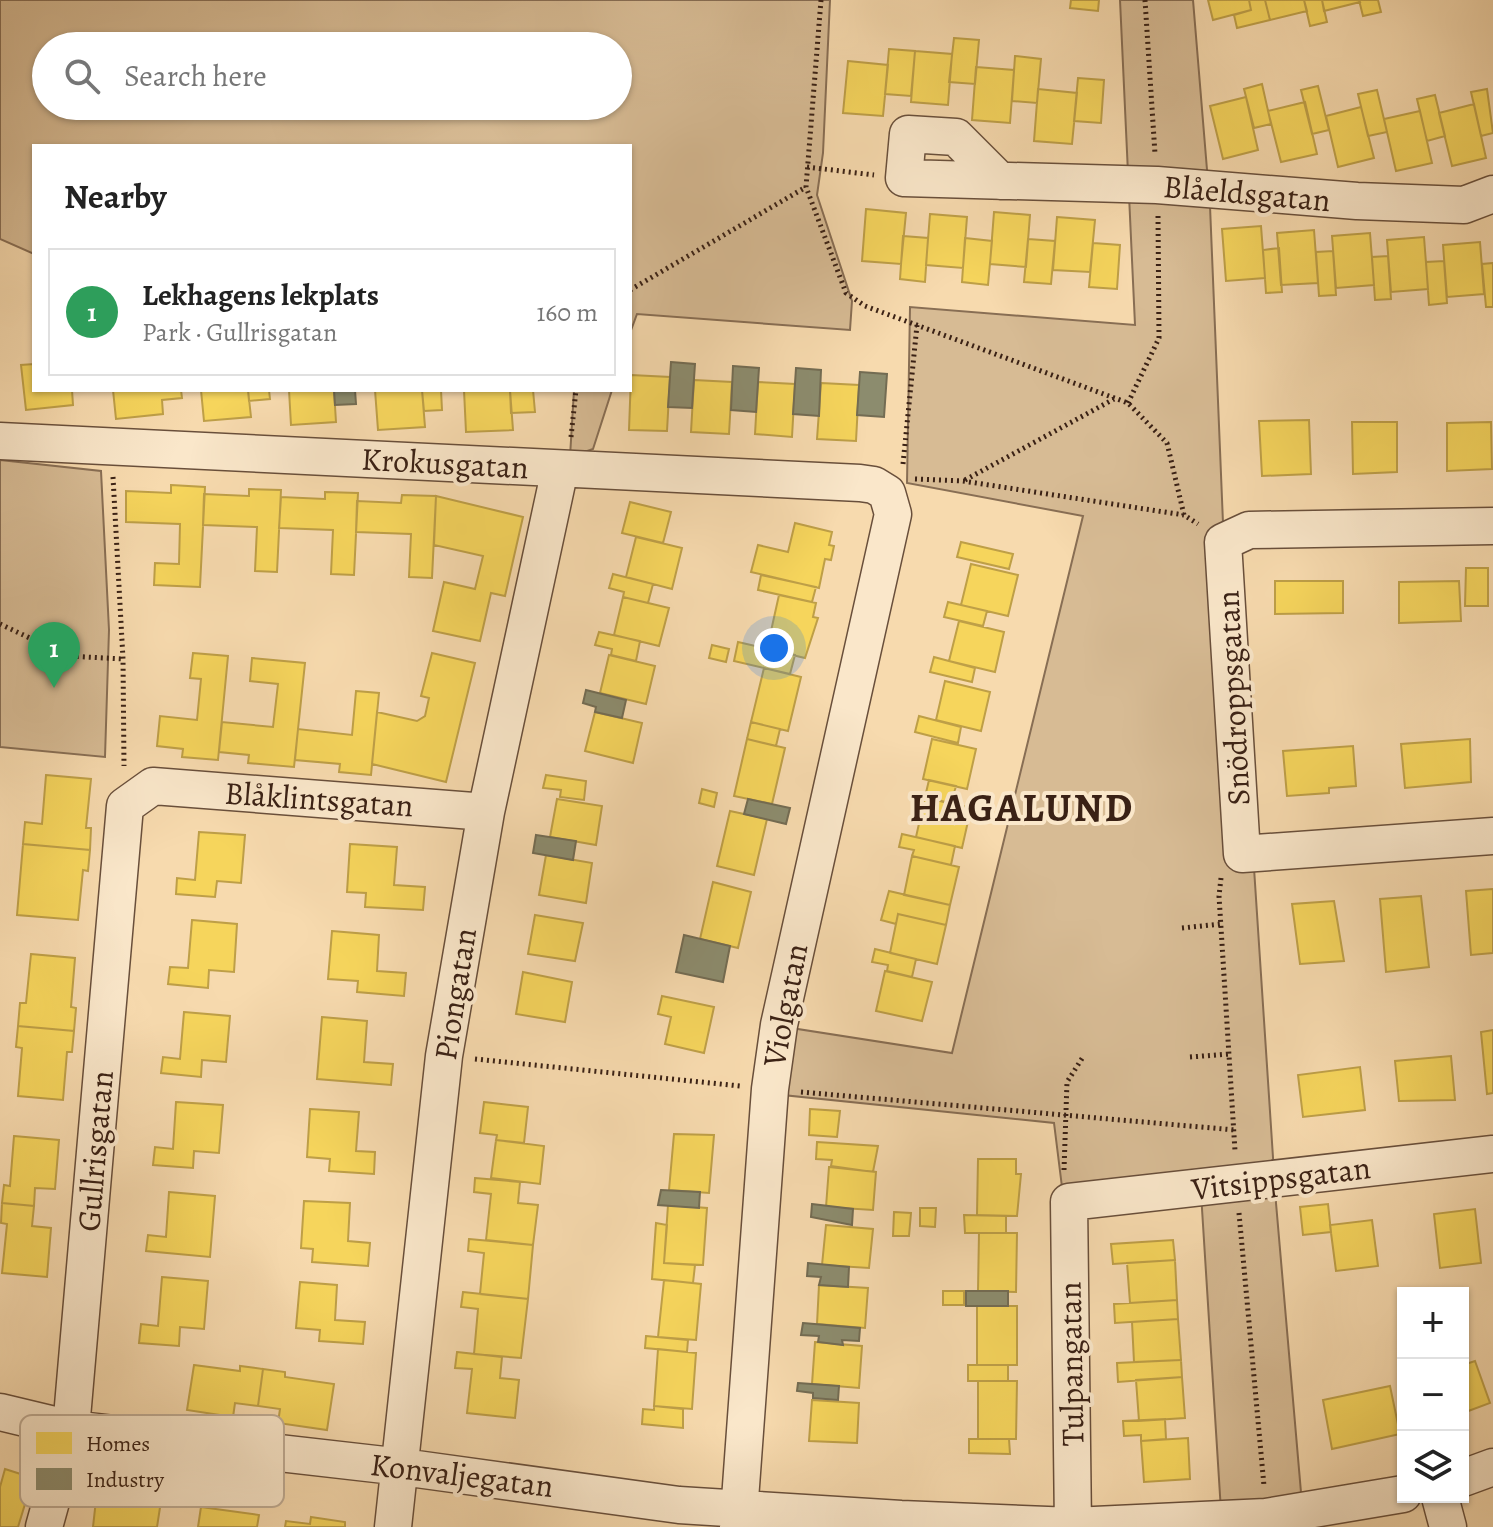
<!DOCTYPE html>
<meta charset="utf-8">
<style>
:root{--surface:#fff;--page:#f2f2f2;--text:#222;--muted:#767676;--line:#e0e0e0;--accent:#b45309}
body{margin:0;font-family:Alegreya,serif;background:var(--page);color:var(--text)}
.controls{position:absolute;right:24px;bottom:24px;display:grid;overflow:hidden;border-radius:0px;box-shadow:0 2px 6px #0004}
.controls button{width:72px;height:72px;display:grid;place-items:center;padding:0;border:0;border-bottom:2px solid var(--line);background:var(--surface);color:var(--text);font:40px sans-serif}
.you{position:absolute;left:774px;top:648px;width:28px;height:28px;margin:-20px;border:6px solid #fff;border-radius:50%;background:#1a73e8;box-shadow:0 0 0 12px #1a73e833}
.badge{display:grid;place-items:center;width:52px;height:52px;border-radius:50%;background:var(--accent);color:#fff;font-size:26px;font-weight:700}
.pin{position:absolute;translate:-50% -66px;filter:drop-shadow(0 2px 4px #0008)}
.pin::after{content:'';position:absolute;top:42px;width:28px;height:24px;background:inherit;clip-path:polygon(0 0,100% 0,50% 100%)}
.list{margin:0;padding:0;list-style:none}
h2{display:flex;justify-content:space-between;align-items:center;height:104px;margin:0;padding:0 32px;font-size:34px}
h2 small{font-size:26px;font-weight:400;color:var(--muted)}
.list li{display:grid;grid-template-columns:52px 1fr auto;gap:24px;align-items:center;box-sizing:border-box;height:128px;margin:0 16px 16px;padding:0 16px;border:2px solid var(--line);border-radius:0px}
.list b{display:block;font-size:30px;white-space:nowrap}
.list p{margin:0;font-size:26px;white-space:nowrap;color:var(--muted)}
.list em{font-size:26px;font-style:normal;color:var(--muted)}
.icon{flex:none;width:44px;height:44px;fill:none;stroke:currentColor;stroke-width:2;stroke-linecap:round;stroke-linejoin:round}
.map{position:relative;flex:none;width:1493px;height:1527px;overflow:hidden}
.search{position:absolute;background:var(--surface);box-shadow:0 2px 6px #0004;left:32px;top:32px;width:600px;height:88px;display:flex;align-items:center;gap:20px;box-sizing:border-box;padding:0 28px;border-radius:44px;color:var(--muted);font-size:30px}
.panel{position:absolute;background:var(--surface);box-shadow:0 2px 6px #0004;left:32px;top:144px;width:600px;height:248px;border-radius:0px}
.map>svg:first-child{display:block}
.green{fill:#d7bb94;stroke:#886e54;stroke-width:2;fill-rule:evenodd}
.homes{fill:#f6d55c;stroke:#be9f47;stroke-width:2}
.industry{fill:#8c8c6e;stroke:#736c53;stroke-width:2}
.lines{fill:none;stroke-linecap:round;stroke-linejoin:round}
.street-casing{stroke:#694f3b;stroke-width:39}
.path{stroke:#3a2115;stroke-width:5;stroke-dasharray:2 4;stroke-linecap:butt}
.street{stroke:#fae7ca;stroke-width:36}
.labels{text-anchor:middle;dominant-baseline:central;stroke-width:8;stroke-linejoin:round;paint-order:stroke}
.street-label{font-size:32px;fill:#3a2115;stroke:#fae7ca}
.district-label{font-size:40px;font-weight:bold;letter-spacing:2px;fill:#3a2115;stroke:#fae7ca}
.key{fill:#fae7ca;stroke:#c0ac94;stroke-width:2}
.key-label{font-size:22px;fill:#3a2115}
</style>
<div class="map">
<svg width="1493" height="1527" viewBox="0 0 1493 1527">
<rect width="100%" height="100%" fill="#f7daae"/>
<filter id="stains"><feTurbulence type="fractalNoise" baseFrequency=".0025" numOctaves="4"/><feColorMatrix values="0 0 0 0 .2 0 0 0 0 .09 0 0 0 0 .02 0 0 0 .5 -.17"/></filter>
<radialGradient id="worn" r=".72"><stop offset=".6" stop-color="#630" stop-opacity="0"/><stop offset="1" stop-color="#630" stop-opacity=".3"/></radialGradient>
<path class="green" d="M 0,0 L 830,0 L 823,153 L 817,195 L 852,301 L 850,330 L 637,314 L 630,333 L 630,146 L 34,146 L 34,254 L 0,239 ZM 46,46 L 618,46 L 618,106 L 46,106 Z
M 1120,0 L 1193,0 L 1210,206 L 1223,523 L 1254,868 L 1276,1203 L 1304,1527 L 1222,1527 L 1200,1177 L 1062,1187 L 1054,1123 L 783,1095 L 791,1028 L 952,1053 L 1083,516 L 907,483 L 910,307 L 1135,325 Z
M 574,390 L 612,390 L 593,449 L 570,457 Z
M 0,460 L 101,471 L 109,630 L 105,757 L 0,747 Z"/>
<path class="homes" d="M 1071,0 L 1099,0 L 1098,11 L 1070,8 Z
M 1208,0 L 1249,0 L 1251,10 L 1213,20 Z
M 1249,0 L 1265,0 L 1270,20 L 1237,28 L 1234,15 L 1251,10 Z
M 1265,0 L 1304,0 L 1307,11 L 1270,20 Z
M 1304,0 L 1322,0 L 1327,22 L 1310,26 Z
M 1322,0 L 1359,0 L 1360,2 L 1324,11 Z
M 1359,0 L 1378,0 L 1381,12 L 1363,16 Z
M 954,38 L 979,40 L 975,84 L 949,82 Z
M 889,49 L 915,51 L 911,96 L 885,94 Z
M 915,51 L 952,54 L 948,105 L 911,102 Z
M 1015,56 L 1041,59 L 1037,103 L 1012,101 Z
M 848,61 L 888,65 L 883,116 L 843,113 Z
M 976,67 L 1014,70 L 1010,123 L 972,120 Z
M 1078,78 L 1104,80 L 1101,123 L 1074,121 Z
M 1262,84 L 1271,124 L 1254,128 L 1244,89 Z
M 1318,86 L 1329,130 L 1312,134 L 1301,90 Z
M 1038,89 L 1077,93 L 1072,144 L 1034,141 Z
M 1487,89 L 1493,133 L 1481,136 L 1471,92 Z
M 1377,90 L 1387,132 L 1368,136 L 1358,94 Z
M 1435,95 L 1445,136 L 1427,141 L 1417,99 Z
M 1246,97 L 1258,150 L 1223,159 L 1210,106 Z
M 1305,102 L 1317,154 L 1281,162 L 1268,111 Z
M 1474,104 L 1486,158 L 1452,166 L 1439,113 Z
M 1361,107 L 1374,158 L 1338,167 L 1326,116 Z
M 1420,111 L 1432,163 L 1396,171 L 1384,119 Z
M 866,209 L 906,213 L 901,264 L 862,261 Z
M 994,212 L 1030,215 L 1026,267 L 990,264 Z
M 930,214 L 967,217 L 963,268 L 926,265 Z
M 1057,217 L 1095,220 L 1090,272 L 1053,270 Z
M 1261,226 L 1265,278 L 1226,281 L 1222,229 Z
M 1314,230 L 1318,283 L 1281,285 L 1277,233 Z
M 1370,233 L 1374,285 L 1336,288 L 1332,236 Z
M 903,236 L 928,238 L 925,282 L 900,279 Z
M 1424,237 L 1428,289 L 1391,292 L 1387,240 Z
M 965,238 L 992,241 L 988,285 L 962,282 Z
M 1028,239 L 1055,241 L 1051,284 L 1024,282 Z
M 1480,242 L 1484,294 L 1447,297 L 1443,245 Z
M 1093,243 L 1120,245 L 1117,289 L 1089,287 Z
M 1279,248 L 1282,292 L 1266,293 L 1263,250 Z
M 1333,251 L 1336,295 L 1319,296 L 1316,252 Z
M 1388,256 L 1391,299 L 1375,300 L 1372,257 Z
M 1444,261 L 1447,303 L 1429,305 L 1426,262 Z
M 1493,263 L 1493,307 L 1486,307 L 1482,264 Z
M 34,364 L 34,390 L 72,390 L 73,405 L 26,410 L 21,365 Z
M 631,375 L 670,377 L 667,431 L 629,430 Z
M 694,380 L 732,382 L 729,434 L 691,432 Z
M 758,382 L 795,384 L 792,437 L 755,434 Z
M 821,383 L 859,385 L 856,441 L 817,439 Z
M 113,390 L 181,390 L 182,398 L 162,400 L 163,414 L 116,419 Z
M 201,390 L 248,390 L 251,417 L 204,421 Z
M 248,390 L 269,390 L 270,399 L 249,401 Z
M 289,390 L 334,390 L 336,422 L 291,425 Z
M 375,390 L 422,390 L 425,427 L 378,430 Z
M 422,390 L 441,390 L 442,410 L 424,411 Z
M 464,390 L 510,390 L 513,430 L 466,432 Z
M 510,390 L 533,390 L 535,412 L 511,413 Z
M 1309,420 L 1311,474 L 1262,476 L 1259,421 Z
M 1352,422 L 1397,422 L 1397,472 L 1353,474 Z
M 1491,422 L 1492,469 L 1447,471 L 1447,423 Z
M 171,485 L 205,487 L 200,587 L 154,585 L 155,563 L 179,564 L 180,524 L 126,522 L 126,491 L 171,493 Z
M 249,489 L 281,490 L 277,572 L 255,571 L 257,527 L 203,525 L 204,494 L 249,496 Z
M 325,492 L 358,493 L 354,575 L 331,574 L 333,530 L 279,528 L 281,497 L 325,499 Z
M 402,495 L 436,496 L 432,578 L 409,577 L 411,534 L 356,532 L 357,501 L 401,503 Z
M 436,496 L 523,517 L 505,596 L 491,593 L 480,641 L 433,631 L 444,582 L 475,589 L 483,556 L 434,545 Z
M 630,502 L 671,512 L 663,543 L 622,533 Z
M 795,523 L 832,532 L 829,545 L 834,546 L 831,560 L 825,559 L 819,588 L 751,572 L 758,545 L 788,552 Z
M 636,537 L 682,548 L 672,589 L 626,577 Z
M 961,542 L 1013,554 L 1009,569 L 957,557 Z
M 971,564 L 1018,575 L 1008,616 L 961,605 Z
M 1466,568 L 1488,568 L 1488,606 L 1465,606 Z
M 613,574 L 653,584 L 648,603 L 623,597 L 624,592 L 609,588 Z
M 761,575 L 816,587 L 812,602 L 758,590 Z
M 1275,581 L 1343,581 L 1343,613 L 1275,614 Z
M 1459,581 L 1461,621 L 1399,623 L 1399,582 Z
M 779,595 L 816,603 L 813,617 L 818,618 L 805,658 L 767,649 Z
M 623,597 L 669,608 L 659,646 L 614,635 Z
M 948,602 L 987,611 L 983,626 L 944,617 Z
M 959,621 L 1004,632 L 995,672 L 949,661 Z
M 599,632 L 640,641 L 636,661 L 611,655 L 612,649 L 595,645 Z
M 738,642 L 795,655 L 790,674 L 734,661 Z
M 712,645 L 729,649 L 726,662 L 709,658 Z
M 193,653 L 228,656 L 218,760 L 182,757 L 183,749 L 157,746 L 160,716 L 197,720 L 201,679 L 190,678 Z
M 432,653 L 475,663 L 446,782 L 372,764 L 377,712 L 417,721 L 425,716 L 429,698 L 421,696 Z
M 609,655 L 655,666 L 646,704 L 600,693 Z
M 934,657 L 975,668 L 972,682 L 930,672 Z
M 252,658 L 305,663 L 294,767 L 248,763 L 249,755 L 219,752 L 222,722 L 273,727 L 278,684 L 250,681 Z
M 764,668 L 801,677 L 788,731 L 751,722 Z
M 945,681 L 990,692 L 981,731 L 936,720 Z
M 356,691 L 379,693 L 371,775 L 339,772 L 340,764 L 295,760 L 298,729 L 352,735 Z
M 595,712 L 642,723 L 633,763 L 585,751 Z
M 919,716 L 961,727 L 958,743 L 915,732 Z
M 751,722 L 780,729 L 776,746 L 747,739 Z
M 747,739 L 785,748 L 772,804 L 734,796 Z
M 932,739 L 976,749 L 967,789 L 923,779 Z
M 1470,739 L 1471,782 L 1405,788 L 1401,744 Z
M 1353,746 L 1356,786 L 1329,788 L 1329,793 L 1287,796 L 1283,751 Z
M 46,775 L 91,779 L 86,828 L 91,828 L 90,850 L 23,844 L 25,822 L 42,824 Z
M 546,775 L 586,781 L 584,800 L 560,797 L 561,790 L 543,788 Z
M 929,780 L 956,786 L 951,804 L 925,797 Z
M 702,789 L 717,793 L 714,807 L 699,803 Z
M 925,797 L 971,808 L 962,848 L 916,837 Z
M 557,799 L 602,806 L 596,845 L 550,837 Z
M 730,811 L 767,819 L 754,875 L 717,866 Z
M 199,832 L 245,835 L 241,883 L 217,881 L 215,897 L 176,894 L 177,878 L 195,880 Z
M 902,834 L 955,846 L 951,865 L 912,856 L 914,850 L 899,847 Z
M 23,844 L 90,850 L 88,871 L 83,870 L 78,920 L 17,915 Z
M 350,844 L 397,847 L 394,885 L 425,887 L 423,910 L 365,907 L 366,893 L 347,892 Z
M 546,855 L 592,863 L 586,903 L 539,895 Z
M 912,856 L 959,867 L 950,905 L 904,895 Z
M 713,882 L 751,892 L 738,948 L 700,939 Z
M 1493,889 L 1493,953 L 1471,955 L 1466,891 Z
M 889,891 L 950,905 L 946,925 L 898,914 L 896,924 L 881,920 Z
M 1421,896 L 1429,967 L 1386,972 L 1380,899 Z
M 1334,901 L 1344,961 L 1300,964 L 1292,904 Z
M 898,914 L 946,925 L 937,964 L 890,953 Z
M 535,915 L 583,923 L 575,961 L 528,954 Z
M 192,920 L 237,924 L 234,972 L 209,970 L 208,988 L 168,984 L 170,967 L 188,968 Z
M 332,931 L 379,935 L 377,971 L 406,973 L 404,996 L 357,992 L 358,981 L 328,979 Z
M 875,949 L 916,959 L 912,977 L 887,971 L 888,965 L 872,962 Z
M 31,954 L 75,958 L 71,1007 L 76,1008 L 74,1031 L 18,1026 L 20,1003 L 26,1003 Z
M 885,971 L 932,982 L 922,1021 L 876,1011 Z
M 523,972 L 572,982 L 565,1022 L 516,1014 Z
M 662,996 L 714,1007 L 704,1053 L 665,1044 L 671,1017 L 658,1014 Z
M 184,1012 L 230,1016 L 226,1062 L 202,1060 L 201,1077 L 161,1073 L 163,1057 L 180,1059 Z
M 322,1017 L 367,1021 L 364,1062 L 393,1064 L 391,1085 L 317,1079 Z
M 18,1026 L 74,1031 L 72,1052 L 67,1052 L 63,1100 L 18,1096 L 22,1048 L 16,1047 Z
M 1493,1030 L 1493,1093 L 1487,1094 L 1481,1032 Z
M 1451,1056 L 1455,1100 L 1399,1101 L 1395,1061 Z
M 1360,1067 L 1365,1110 L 1303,1117 L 1298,1075 Z
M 176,1102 L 223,1105 L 219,1153 L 194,1151 L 193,1168 L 153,1165 L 155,1147 L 173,1149 Z
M 484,1102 L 528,1107 L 524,1143 L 496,1140 L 497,1135 L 480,1133 Z
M 310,1109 L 359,1112 L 356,1151 L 375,1152 L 374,1174 L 329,1171 L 330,1159 L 307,1157 Z
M 810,1109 L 840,1111 L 837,1137 L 809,1135 Z
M 674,1134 L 714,1135 L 709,1193 L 669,1190 Z
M 14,1136 L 59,1140 L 55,1189 L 35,1188 L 34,1206 L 2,1203 L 4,1185 L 10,1186 Z
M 496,1140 L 544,1146 L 540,1184 L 491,1178 Z
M 817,1142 L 878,1146 L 873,1172 L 831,1166 L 832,1160 L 816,1159 Z
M 978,1159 L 1016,1159 L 1016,1174 L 1021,1174 L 1017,1216 L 977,1215 Z
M 829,1167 L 876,1172 L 873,1210 L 826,1207 Z
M 475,1178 L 520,1182 L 518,1203 L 538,1205 L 533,1245 L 486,1240 L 491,1194 L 474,1192 Z
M 169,1192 L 215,1196 L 210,1257 L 146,1251 L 148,1235 L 166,1237 Z
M 304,1201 L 350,1203 L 348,1241 L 370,1243 L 368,1266 L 312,1262 L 313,1249 L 301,1248 Z
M 2,1203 L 34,1206 L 32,1226 L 51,1228 L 47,1277 L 2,1273 L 7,1224 L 1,1223 Z
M 1328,1204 L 1331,1232 L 1303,1235 L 1300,1207 Z
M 668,1205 L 707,1208 L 703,1265 L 664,1263 Z
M 920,1208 L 936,1208 L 935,1227 L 920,1226 Z
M 1475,1209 L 1481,1263 L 1440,1268 L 1434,1214 Z
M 894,1212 L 911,1213 L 909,1236 L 893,1236 Z
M 964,1215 L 1006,1216 L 1006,1233 L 965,1233 Z
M 1372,1220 L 1378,1266 L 1336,1271 L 1330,1225 Z
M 656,1223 L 667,1225 L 664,1263 L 695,1265 L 693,1283 L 652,1279 Z
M 826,1225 L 873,1229 L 869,1268 L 822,1265 Z
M 979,1233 L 1017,1233 L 1016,1292 L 978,1291 Z
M 469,1239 L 533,1245 L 528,1299 L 480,1294 L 484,1253 L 468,1251 Z
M 1173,1240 L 1175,1260 L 1113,1264 L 1111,1244 Z
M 1175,1260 L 1177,1300 L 1130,1303 L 1127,1263 Z
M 162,1277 L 208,1281 L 204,1329 L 180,1327 L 179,1346 L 139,1343 L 141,1324 L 158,1326 Z
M 664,1280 L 701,1284 L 696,1340 L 658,1337 Z
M 300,1282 L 337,1285 L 335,1320 L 365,1322 L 363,1344 L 319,1341 L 320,1330 L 296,1328 Z
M 819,1285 L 868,1288 L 865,1328 L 817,1324 Z
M 943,1291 L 964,1291 L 964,1305 L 943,1305 Z
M 463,1292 L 528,1299 L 521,1358 L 474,1354 L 478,1309 L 461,1307 Z
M 1177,1300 L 1178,1319 L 1115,1323 L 1114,1304 Z
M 977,1306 L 1017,1306 L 1017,1365 L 977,1365 Z
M 1178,1319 L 1181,1360 L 1134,1362 L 1132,1322 Z
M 646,1336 L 688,1340 L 687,1352 L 645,1348 Z
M 815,1342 L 862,1346 L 859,1388 L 812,1384 Z
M 658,1349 L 696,1353 L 692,1409 L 654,1406 Z
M 457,1352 L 502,1357 L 500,1378 L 519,1380 L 515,1418 L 467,1413 L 472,1369 L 455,1368 Z
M 1181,1360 L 1182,1377 L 1118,1382 L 1117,1363 Z
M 1475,1361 L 1490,1403 L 1463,1413 L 1463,1365 Z
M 194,1365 L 240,1371 L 240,1366 L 263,1369 L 258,1406 L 235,1403 L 233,1417 L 187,1410 Z
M 968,1365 L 1008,1365 L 1008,1381 L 968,1381 Z
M 263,1369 L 285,1372 L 285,1377 L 334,1384 L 327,1430 L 278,1423 L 280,1409 L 258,1406 Z
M 1182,1377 L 1185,1418 L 1139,1421 L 1136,1380 Z
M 978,1381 L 1017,1381 L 1016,1439 L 978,1439 Z
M 1390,1386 L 1400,1434 L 1332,1449 L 1323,1400 Z
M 812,1400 L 859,1403 L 857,1443 L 809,1441 Z
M 654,1406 L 683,1409 L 683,1428 L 642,1424 L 643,1409 L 654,1410 Z
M 1165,1419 L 1166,1439 L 1141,1441 L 1141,1435 L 1124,1436 L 1123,1421 Z
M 1188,1438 L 1190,1479 L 1144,1482 L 1141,1441 Z
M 969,1439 L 1009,1439 L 1010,1454 L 969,1453 Z
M 5,1469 L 33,1478 L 18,1527 L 0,1527 L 0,1487 Z
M 127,1496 L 161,1501 L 157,1527 L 93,1527 L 96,1500 L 126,1504 Z
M 201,1507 L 259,1515 L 257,1527 L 198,1527 Z
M 311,1517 L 345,1522 L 345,1527 L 285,1527 L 286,1521 L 310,1524 Z"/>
<path class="industry" d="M 671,362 L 695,364 L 692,408 L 668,407 Z
M 733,366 L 759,368 L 756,412 L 731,410 Z
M 796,368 L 821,370 L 819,416 L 793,414 Z
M 860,372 L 887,374 L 884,417 L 857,415 Z
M 334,390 L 355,390 L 356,404 L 335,405 Z
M 586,690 L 626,700 L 622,718 L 595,712 L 596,707 L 583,703 Z
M 748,799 L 790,808 L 786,824 L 744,814 Z
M 536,835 L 576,841 L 573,860 L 533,853 Z
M 684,935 L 730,946 L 723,982 L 676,972 Z
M 661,1190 L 700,1192 L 699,1208 L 658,1205 Z
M 812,1204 L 853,1209 L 852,1225 L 811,1217 Z
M 808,1263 L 849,1267 L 848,1287 L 819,1285 L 821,1277 L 807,1276 Z
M 966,1291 L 1008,1291 L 1008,1306 L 966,1306 Z
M 803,1323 L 860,1328 L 859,1341 L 842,1340 L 843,1345 L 818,1342 L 819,1336 L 801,1335 Z
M 798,1383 L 839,1386 L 838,1400 L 813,1398 L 813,1393 L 797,1391 Z"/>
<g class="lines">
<g class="street-casing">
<path id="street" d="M 1000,181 L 956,137 L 908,134 L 904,178 L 1157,185 L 1357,201 L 1464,205 L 1493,194
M 0,441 L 860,483 L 874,485 L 887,493 L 893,514 L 779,1025 L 770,1089 L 738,1527
M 1493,526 L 1249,530 L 1223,542 L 1242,854 L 1493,836
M 0,1412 L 71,1429 L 402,1467 L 679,1505 L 901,1519 L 1073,1526 L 1266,1517 L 1403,1494
M 1463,1478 L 1493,1467
M 1440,1497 L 1448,1527
M 44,1527 L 71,1429 L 125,806 L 153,786 L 486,812
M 393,1527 L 444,1056 L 486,812 L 560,469
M 1073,1527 L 1069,1202 L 1493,1154"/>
</g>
<path class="path" d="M 821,0 L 806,187 L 846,293 L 865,306 L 1128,403 L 1167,443 L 1184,515 L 1198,524
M 1145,0 L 1155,154
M 807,167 L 874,175
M 630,290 L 806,187
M 1128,403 L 1159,338 L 1158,216
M 571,437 L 576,390
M 903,464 L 917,325
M 113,477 L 123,659 L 124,766
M 915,479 L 963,481 L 1184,515
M 965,480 L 1114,399
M 0,624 L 68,656 L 123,659
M 1221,878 L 1219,896 L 1235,1151
M 1182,928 L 1221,924
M 1190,1057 L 1230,1054
M 475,1059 L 740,1086
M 801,1092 L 1235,1130
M 1064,1170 L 1067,1082 L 1083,1057
M 1239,1213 L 1264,1486"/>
<use href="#street" class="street"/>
</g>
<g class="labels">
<g class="street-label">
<text transform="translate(1247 193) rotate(5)">Blåeldsgatan</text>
<text transform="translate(445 463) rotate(3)">Krokusgatan</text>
<text transform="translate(1233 698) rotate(-93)">Snödroppsgatan</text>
<text transform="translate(319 799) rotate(4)">Blåklintsgatan</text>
<text transform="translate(455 994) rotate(-81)">Piongatan</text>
<text transform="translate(785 1005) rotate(-79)">Violgatan</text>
<text transform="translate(95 1151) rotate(-85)">Gullrisgatan</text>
<text transform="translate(1281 1178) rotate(-7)">Vitsippsgatan</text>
<text transform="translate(1071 1364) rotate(-91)">Tulpangatan</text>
<text transform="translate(462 1475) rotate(7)">Konvaljegatan</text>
</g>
<g class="district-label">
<text x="1022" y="807">HAGALUND</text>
</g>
</g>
<rect x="20" y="1415" width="264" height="92" rx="12" class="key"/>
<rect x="36" y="1432" width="36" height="22" fill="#f6d55c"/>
<rect x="36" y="1468" width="36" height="22" fill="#8c8c6e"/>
<g class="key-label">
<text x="86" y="1451">Homes</text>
<text x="86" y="1487">Industry</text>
</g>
<rect width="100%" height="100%" filter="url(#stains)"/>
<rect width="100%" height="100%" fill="url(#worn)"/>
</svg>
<div class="controls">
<button>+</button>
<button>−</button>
<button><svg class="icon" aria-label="layers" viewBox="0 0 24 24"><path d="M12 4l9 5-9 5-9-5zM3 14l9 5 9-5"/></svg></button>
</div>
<div class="you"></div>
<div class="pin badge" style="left:54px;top:688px;background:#2e9e5b">1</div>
<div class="search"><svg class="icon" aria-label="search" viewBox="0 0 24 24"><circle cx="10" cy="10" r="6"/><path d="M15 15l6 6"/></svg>Search here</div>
<section class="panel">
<h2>Nearby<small></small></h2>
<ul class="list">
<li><span class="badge" style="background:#2e9e5b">1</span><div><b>Lekhagens lekplats</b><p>Park · Gullrisgatan</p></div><em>160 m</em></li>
</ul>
</section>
</div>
